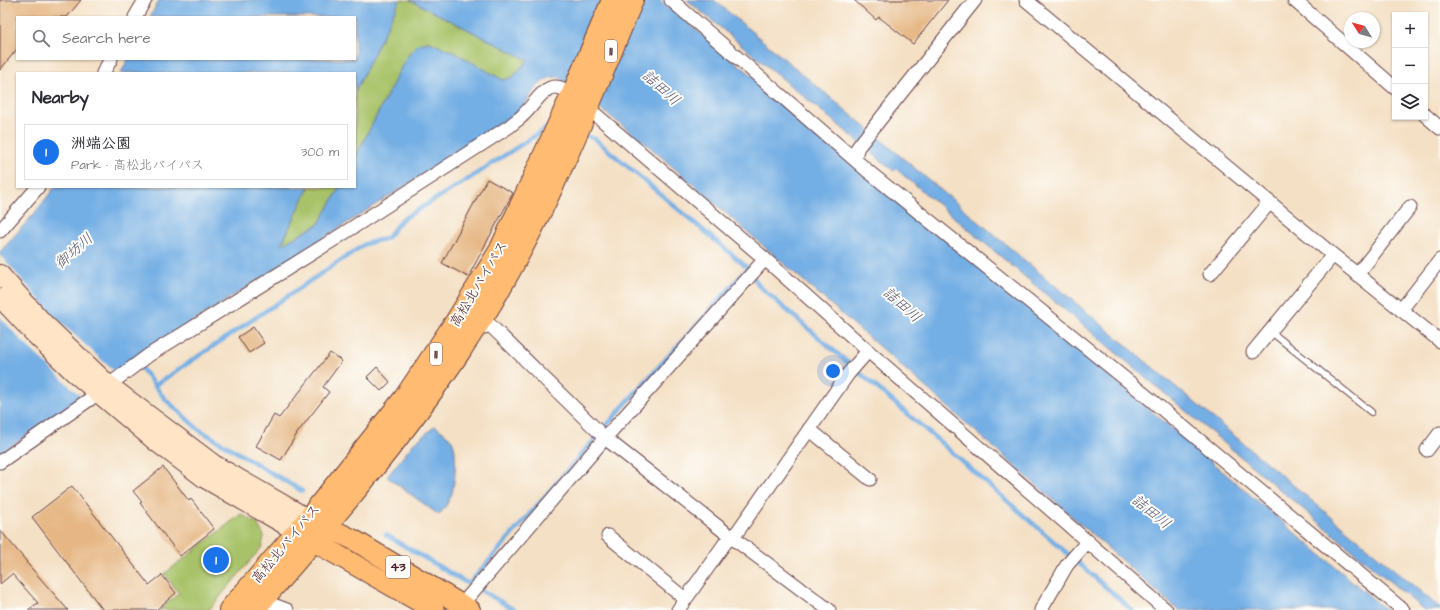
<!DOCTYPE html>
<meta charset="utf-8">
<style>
:root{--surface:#fff;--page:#f2f2f3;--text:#2b2b33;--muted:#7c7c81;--line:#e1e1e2;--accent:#1a73e8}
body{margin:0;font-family:"Architects Daughter","Klee One",sans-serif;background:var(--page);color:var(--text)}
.controls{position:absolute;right:12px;top:12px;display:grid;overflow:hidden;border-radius:0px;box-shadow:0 1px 3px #0004}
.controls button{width:36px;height:36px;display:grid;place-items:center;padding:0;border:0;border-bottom:1px solid var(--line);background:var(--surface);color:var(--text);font:20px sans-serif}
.compass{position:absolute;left:1344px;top:12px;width:36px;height:36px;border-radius:50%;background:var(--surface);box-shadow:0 1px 3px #0004;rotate:307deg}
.you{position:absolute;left:833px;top:371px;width:14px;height:14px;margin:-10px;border:3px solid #fff;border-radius:50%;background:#1a73e8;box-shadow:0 0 0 6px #1a73e833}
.badge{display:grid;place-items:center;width:26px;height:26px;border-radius:50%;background:var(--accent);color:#fff;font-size:13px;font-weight:700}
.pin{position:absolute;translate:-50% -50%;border:2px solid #fff;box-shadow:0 1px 4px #0006}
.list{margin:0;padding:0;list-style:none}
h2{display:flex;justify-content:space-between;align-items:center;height:52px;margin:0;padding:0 16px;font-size:17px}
h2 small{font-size:13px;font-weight:400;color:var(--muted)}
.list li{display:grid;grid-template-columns:26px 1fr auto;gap:12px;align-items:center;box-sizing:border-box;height:56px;margin:0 8px 8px;padding:0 8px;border:1px solid var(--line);border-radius:0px}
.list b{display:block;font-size:15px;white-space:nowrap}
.list p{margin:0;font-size:13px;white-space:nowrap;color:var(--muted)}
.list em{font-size:13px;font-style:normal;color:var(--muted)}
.icon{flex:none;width:22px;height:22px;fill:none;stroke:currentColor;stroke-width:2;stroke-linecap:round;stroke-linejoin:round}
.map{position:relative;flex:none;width:1440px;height:610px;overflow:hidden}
.search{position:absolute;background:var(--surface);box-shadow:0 1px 3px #0004;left:16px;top:16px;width:340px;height:44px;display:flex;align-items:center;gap:10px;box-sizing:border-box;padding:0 14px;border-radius:0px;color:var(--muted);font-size:15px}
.panel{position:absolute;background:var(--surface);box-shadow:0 1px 3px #0004;left:16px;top:72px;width:340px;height:116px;border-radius:0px}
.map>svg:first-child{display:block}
.green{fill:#a7c268;stroke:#78704a}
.water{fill:#73aee4;stroke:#5e6688}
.pier{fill:#f4e0c5}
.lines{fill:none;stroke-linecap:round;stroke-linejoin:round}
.stream{stroke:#73aee4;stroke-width:4.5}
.building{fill:#e6b785}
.lane-casing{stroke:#643c42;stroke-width:8}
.street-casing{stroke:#643c42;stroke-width:15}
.secondary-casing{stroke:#643c42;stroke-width:20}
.primary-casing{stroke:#643c42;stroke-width:22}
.highway-casing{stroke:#643c42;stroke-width:24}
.lane{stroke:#fff;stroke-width:6}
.street{stroke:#fff;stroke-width:13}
.secondary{stroke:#ffe4c6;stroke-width:18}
.primary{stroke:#ffbb71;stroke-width:20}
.highway{stroke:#ffbb71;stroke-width:22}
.labels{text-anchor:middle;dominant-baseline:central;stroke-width:4;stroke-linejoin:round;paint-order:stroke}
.shield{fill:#fdfcf7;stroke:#806168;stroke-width:1}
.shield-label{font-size:13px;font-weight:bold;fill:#4a1f2b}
.street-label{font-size:14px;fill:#4a1f2b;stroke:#fdfcf7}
.water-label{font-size:15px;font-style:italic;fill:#5a5875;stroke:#fdfcf7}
</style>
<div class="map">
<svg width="1440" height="610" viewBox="0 0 1440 610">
<rect width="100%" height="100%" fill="#fdfcf7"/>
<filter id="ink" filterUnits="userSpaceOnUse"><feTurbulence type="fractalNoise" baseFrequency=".025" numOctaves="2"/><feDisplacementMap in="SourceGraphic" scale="8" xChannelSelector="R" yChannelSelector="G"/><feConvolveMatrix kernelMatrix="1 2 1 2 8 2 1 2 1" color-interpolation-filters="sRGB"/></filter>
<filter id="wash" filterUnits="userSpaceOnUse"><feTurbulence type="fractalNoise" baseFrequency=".012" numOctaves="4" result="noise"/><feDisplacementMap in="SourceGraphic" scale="16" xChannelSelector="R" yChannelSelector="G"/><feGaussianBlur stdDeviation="0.9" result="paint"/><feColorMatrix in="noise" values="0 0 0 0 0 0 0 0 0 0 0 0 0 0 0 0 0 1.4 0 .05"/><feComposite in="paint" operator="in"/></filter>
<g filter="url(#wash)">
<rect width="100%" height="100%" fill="#f4e0c5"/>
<path class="green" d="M 400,0 L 410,0 L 528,60 L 513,77 L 503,80 L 452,51 L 429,42 L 418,44 L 406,58 L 355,158 L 355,92 Z
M 309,187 L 340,187 L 319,224 L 281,246 Z
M 241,514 L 257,523 L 264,536 L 262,547 L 209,610 L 159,610 L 179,593 L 164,574 Z"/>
<path class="water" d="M 159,0 L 400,0 L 355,92 L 355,73 L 121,73 L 128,59 L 355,59 L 355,17 L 150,17 Z
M 410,0 L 660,0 L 854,159 L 1386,610 L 1178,610 L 898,363 L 643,141 L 559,77 C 538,75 530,99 519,113 L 147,351 L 0,454 L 0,252 L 34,214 L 55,187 L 309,187 L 281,245 L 319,224 L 340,187 L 355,187 L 355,158 L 406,58 L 418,44 L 429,42 L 452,51 L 503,80 L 513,77 L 528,60 Z
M 687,0 L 714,0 L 1440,608 L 1440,610 L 1424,610 L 896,169 L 894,171 Z
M 435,426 C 440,430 448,435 452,440 C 458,451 455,482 452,493 C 449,502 445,508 439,515 L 387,477 L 413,444 Z"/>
<path class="pier" d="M 0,255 L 52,314 L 117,374 L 83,398 L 64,381 L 22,341 L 0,317 Z"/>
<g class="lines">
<path class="stream" d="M 582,134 L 595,139 L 748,268 L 759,286 L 940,442 L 1132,610
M 139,365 L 165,399 L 198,429 L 302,491
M 154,386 L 365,244 L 387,238 L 401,220 L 467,180 L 548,127
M 386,535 L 470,585
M 469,584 L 627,402 L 748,268
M 477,588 L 515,610"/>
</g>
<g id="blocks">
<path class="building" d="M 0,0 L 81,0 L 67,17 L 17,17 L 17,49 L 0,70 Z
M 854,0 L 948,0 L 913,44 L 879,17 L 876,20 Z
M 487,179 L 513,193 L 468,277 L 442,263 Z
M 253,327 L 264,343 L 249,353 L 238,337 Z
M 330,353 L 342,361 L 323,387 L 329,392 L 298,432 L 281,460 L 256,446 L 274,415 L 279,418 Z
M 377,367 L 390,382 L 381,391 L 367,377 Z
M 163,467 L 189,501 L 191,499 L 214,529 L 180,556 L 140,503 L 142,502 L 133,491 Z
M 72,486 L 149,585 L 162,575 L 176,593 L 156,610 L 103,610 L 32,517 Z
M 0,530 L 27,562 L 26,562 L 68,610 L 28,610 L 38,603 L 12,574 L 0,584 Z"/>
</g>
</g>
<g filter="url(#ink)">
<use href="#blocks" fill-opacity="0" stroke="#643c42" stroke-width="1"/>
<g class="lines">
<g class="lane-casing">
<path id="lane" d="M 1270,331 L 1371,412"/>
</g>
<g class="street-casing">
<path id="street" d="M 671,0 L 869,172 L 1144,394 L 1403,610
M 1026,0 L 1333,255 L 1440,341
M 1294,0 L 1395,88
M 135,17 L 145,0
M 103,73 L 111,59
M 588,108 L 765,259 L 868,351 L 1166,610
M 1425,115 L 1440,128
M 854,159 L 858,147 L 975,0
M 0,231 L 38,187
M 1210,274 L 1270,202
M 1357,275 L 1410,207
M 1401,310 L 1440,260
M 474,331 L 490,325 L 605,438 L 730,536 L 829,610
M 1253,352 L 1333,255
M 809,429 L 870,479
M 1427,450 L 1440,433
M 0,462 L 90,399 L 149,355 L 338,237 L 510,126 C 514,122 520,119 524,114 C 540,99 548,74 572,95
M 608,536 L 685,599
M 733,538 L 848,374 L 868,351
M 263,598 L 271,604 L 287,610
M 457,610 L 605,438 L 652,386 L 765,259
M 678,610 L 730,536
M 1041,610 L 1067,565 L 1088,541"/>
</g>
<g class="secondary-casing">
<path id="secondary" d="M 0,274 L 43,322 L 109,385 L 214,464 L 309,519
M 0,298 L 32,332 L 73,372 L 156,442 L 205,479 L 297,532"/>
</g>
<g class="primary-casing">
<path id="primary" d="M 310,519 L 354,540 L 470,610
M 299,533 L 434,610"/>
</g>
<g class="highway-casing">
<path id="highway" d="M 230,610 L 309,519 L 405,398 L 456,322 L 500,251 L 575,89 L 613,0
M 253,610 C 326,526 400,441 461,349 C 471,333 482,318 491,303 C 548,207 590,103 632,0"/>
</g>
<use href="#lane" class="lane"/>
<use href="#street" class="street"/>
<use href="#secondary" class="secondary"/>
<use href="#primary" class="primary"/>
<use href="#highway" class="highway"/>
</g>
</g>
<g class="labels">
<g class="shield">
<rect x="605" y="40" width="12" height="22" rx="3"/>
<rect x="430" y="343" width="12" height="22" rx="3"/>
<rect x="386" y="556" width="24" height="22" rx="3"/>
</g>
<g class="shield-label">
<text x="611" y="51">11</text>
<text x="436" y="354">11</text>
<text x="398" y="567">43</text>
</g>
<g class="street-label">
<text transform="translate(479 284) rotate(-59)">高松北バイパス</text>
<text transform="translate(286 544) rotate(-50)">高松北バイパス</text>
</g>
<g class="water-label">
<text transform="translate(661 88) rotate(42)">詰田川</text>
<text transform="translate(74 251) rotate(-41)">御坊川</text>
<text transform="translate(902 305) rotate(42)">詰田川</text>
<text transform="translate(1151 512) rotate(39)">詰田川</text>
</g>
</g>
</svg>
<div class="controls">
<button>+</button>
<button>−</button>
<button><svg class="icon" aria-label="layers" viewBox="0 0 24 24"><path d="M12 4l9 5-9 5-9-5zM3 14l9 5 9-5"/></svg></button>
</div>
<svg class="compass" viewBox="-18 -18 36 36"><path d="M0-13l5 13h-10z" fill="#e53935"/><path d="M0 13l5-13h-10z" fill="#7c7c81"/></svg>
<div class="you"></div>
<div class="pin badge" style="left:216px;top:560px">1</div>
<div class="search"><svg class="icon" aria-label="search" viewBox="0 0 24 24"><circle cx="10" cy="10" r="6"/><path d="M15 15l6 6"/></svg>Search here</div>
<section class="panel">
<h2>Nearby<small></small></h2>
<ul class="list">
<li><span class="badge">1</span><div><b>洲端公園</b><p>Park · 高松北バイパス</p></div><em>300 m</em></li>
</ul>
</section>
</div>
